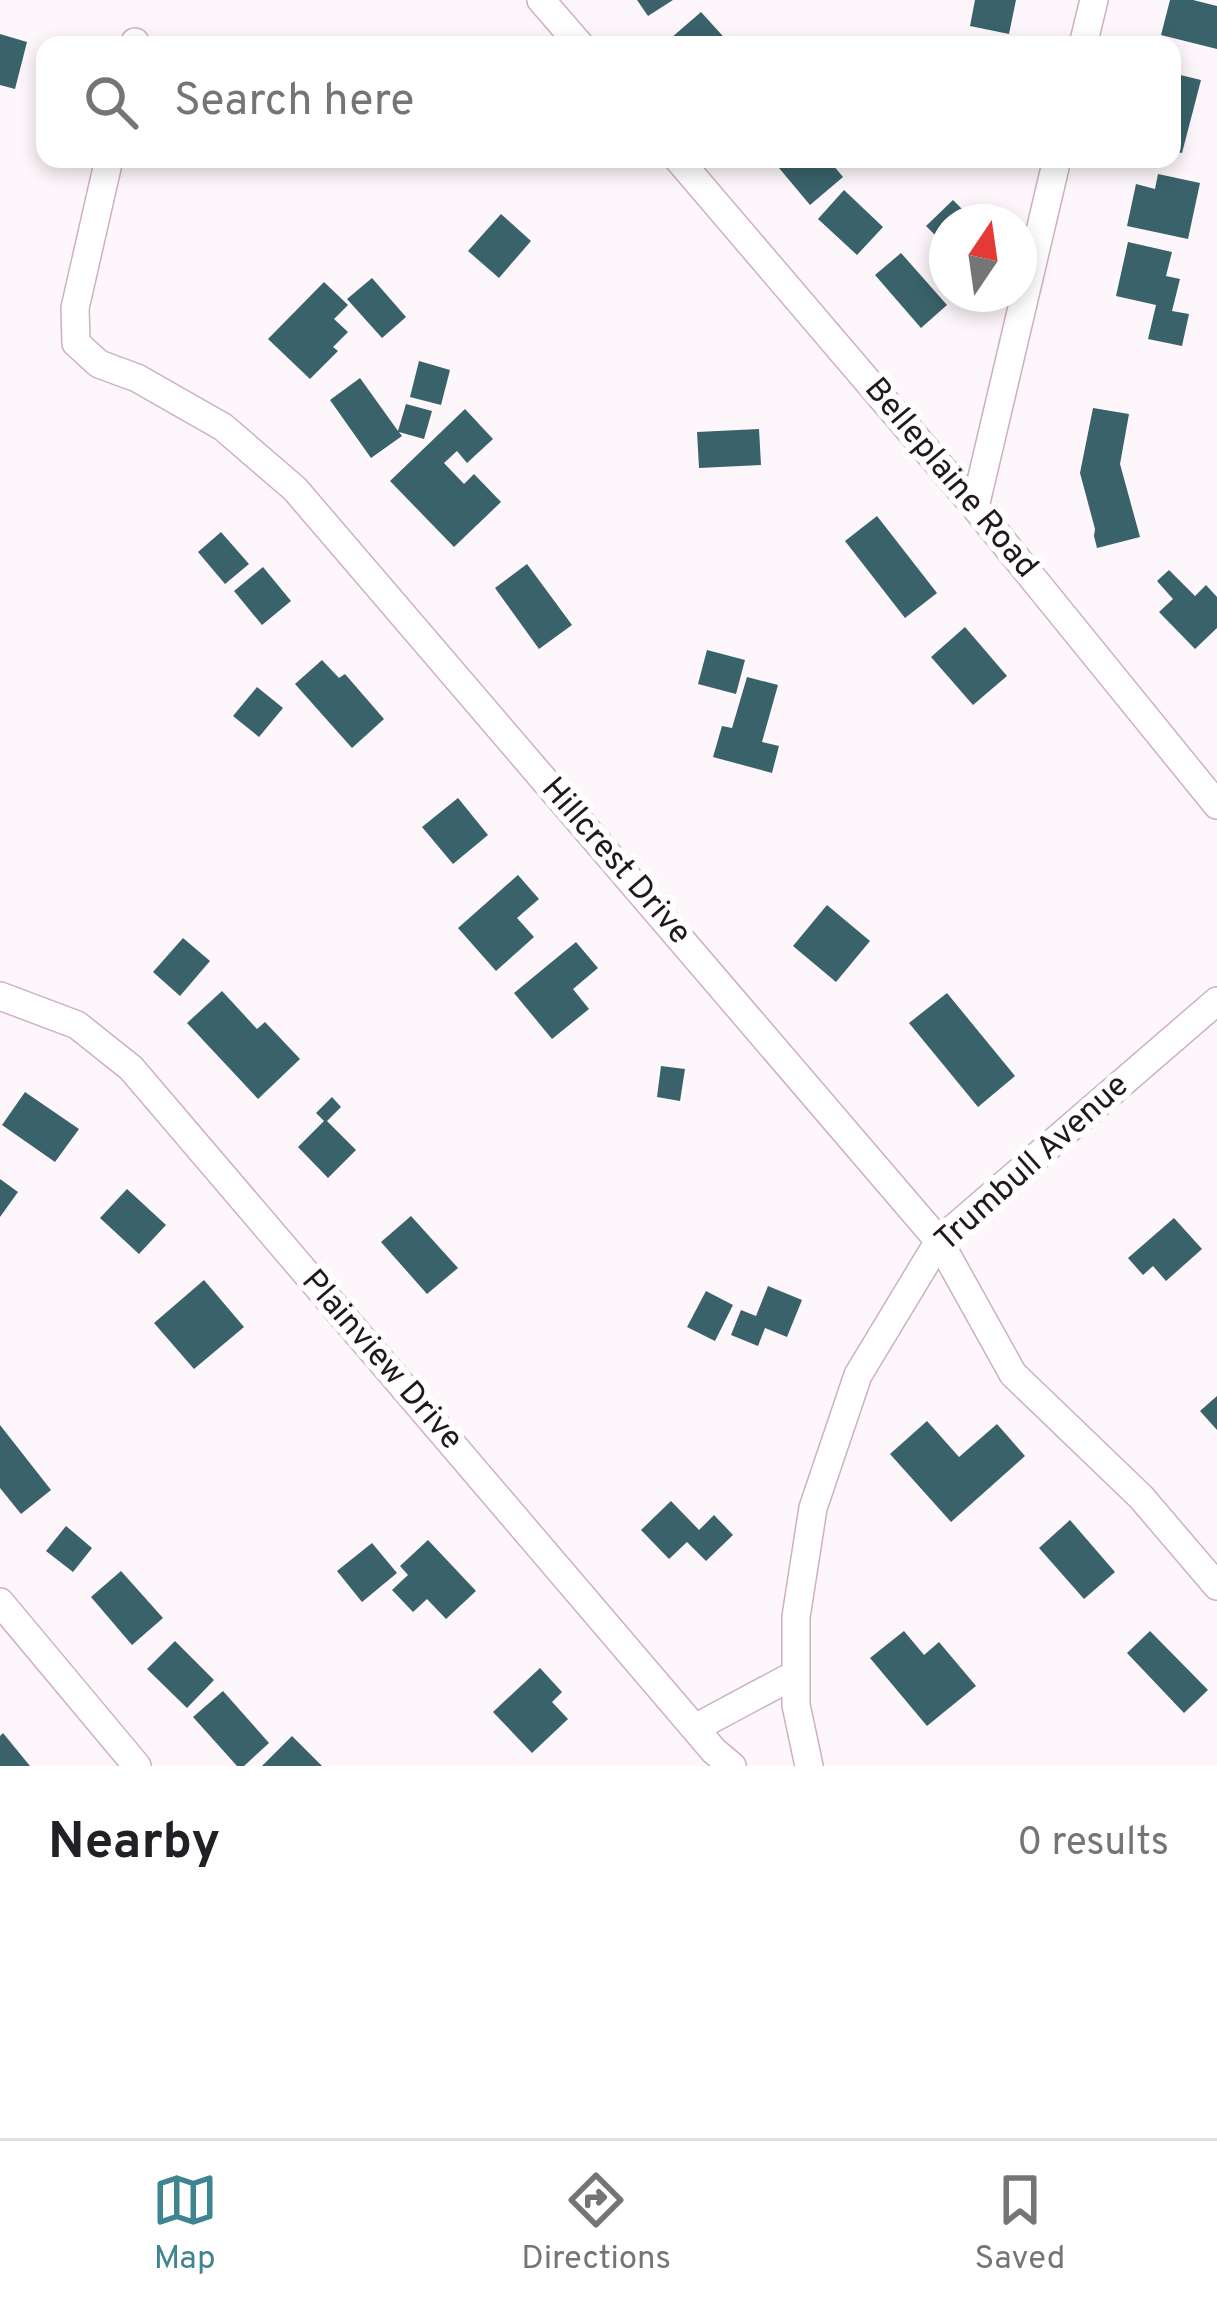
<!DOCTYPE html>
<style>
:root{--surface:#fff;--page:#f6f6f6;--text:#202124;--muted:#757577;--line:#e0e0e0;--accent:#3f8591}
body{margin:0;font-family:Overpass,sans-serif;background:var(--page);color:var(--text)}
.compass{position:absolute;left:929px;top:204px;width:108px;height:108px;border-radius:50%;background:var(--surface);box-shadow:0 6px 18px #0003;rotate:13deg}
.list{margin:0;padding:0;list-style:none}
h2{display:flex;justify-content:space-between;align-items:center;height:156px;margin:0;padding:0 48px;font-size:51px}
h2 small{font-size:39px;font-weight:400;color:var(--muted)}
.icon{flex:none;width:66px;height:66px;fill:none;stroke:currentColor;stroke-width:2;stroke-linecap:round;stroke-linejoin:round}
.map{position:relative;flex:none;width:1217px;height:1766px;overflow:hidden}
.search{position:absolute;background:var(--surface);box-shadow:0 6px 18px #0003;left:36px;right:36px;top:36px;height:132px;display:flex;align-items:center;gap:30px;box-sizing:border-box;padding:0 42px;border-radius:24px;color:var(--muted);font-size:45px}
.sheet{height:372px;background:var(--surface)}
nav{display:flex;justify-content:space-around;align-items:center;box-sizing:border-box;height:168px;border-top:3px solid var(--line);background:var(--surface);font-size:33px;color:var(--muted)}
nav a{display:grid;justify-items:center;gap:6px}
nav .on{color:var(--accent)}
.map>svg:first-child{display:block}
.building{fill:#3a626a}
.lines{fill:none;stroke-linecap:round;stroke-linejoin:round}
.street-casing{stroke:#cfafc4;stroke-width:30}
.street{stroke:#fff;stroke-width:27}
.labels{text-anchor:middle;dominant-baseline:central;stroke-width:12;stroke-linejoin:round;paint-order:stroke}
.street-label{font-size:33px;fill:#22171f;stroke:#fff}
</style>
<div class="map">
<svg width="1217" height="1766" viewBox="0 0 1217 1766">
<rect width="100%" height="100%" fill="#fdf6fa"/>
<path class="building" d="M 637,0 L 673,0 L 648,16 Z
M 975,0 L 1016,0 L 1009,34 L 970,26 Z
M 1170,0 L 1193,0 L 1217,6 L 1217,49 L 1161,35 Z
M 701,12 L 731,45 L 678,45 L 671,38 Z
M 0,34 L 27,42 L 15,89 L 0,85 Z
M 1172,73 L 1201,80 L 1182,153 L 1172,151 Z
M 778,159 L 828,159 L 843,177 L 810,205 L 774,162 Z
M 1158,174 L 1200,183 L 1188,239 L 1127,226 L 1136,184 L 1155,189 Z
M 844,190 L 883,227 L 857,255 L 818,219 Z
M 953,200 L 975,222 L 947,222 L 947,247 L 926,226 Z
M 501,214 L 531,241 L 499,278 L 468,251 Z
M 1128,242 L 1172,252 L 1166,276 L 1180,279 L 1172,311 L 1189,314 L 1182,346 L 1148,339 L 1156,305 L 1116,296 Z
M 901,253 L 947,305 L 921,328 L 875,275 Z
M 372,278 L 406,317 L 382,338 L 347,299 Z
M 324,282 L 348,305 L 334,319 L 348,332 L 333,347 L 338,351 L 310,379 L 268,339 Z
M 419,361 L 450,370 L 441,405 L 410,397 Z
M 360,378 L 398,431 L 406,404 L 432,411 L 424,439 L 399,432 L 402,436 L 371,458 L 330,400 Z
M 1093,408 L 1129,414 L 1120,464 L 1140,537 L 1097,548 L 1094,536 L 1095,529 L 1080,473 Z
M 465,409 L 493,439 L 467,463 L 457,451 L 444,463 L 464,484 L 474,474 L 501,502 L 454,547 L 390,481 Z
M 759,429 L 761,465 L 699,468 L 697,432 Z
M 877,516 L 937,593 L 905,618 L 845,541 Z
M 221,532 L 249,564 L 225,584 L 198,552 Z
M 527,564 L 572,625 L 539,649 L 495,588 Z
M 263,567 L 291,601 L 262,625 L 234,591 Z
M 1169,570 L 1195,596 L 1206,585 L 1217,597 L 1217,628 L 1195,649 L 1159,612 L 1173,599 L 1157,581 Z
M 965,627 L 1007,676 L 973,705 L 931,657 Z
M 707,650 L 745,660 L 736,694 L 698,684 Z
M 322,660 L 339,678 L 345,674 L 384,719 L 352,748 L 295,684 Z
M 747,677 L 778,685 L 762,742 L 779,746 L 772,773 L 713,757 L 722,726 L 732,728 Z
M 257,687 L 283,708 L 259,737 L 233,716 Z
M 458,798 L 488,835 L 453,864 L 422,827 Z
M 518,875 L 539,899 L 517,918 L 534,937 L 496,971 L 458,928 Z
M 827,905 L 870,941 L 836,982 L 793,946 Z
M 183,938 L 210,961 L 180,996 L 153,972 Z
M 576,942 L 598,968 L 573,989 L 589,1009 L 552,1039 L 514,993 Z
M 222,991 L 257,1029 L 265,1022 L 300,1059 L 258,1099 L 187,1023 Z
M 947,993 L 1015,1076 L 978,1107 L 909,1023 Z
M 661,1066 L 685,1069 L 680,1101 L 657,1097 Z
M 25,1092 L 79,1129 L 55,1162 L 2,1125 Z
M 332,1097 L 341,1107 L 327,1121 L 356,1150 L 328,1178 L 298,1147 L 324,1121 L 316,1113 Z
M 0,1179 L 18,1192 L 0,1217 Z
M 127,1189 L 166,1225 L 139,1254 L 100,1218 Z
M 411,1216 L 458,1268 L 427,1294 L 381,1242 Z
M 1174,1218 L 1202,1249 L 1166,1281 L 1153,1266 L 1143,1275 L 1128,1258 Z
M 204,1280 L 244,1327 L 194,1369 L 154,1323 Z
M 768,1286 L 802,1300 L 787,1337 L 765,1328 L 758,1346 L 731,1335 L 741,1310 L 756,1316 Z
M 706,1291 L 733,1305 L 715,1341 L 687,1327 Z
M 1217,1396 L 1217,1430 L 1200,1411 Z
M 927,1421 L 959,1457 L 997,1424 L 1025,1456 L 951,1522 L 890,1454 Z
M 0,1425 L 51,1490 L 21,1514 L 0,1488 Z
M 671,1501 L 699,1530 L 714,1515 L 733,1535 L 706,1561 L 687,1542 L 669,1559 L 641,1530 Z
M 1070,1520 L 1115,1572 L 1084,1599 L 1039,1548 Z
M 66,1526 L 92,1548 L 73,1572 L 46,1551 Z
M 428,1540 L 476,1591 L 446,1619 L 427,1599 L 413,1612 L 392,1590 L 408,1575 L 400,1566 Z
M 372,1543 L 397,1573 L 362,1602 L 337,1571 Z
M 121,1571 L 163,1618 L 132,1645 L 91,1597 Z
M 904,1631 L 924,1655 L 939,1642 L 976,1686 L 927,1726 L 870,1658 Z
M 1150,1631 L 1208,1690 L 1184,1713 L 1127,1653 Z
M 175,1641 L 214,1680 L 187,1708 L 147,1669 Z
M 540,1668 L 562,1692 L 552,1702 L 568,1719 L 532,1753 L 493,1712 Z
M 223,1691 L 269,1743 L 244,1766 L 237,1766 L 193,1717 Z
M 3,1733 L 30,1766 L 0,1766 L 0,1736 Z
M 292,1736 L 322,1766 L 262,1766 Z"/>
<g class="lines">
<g class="street-casing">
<path id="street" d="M 541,0 L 580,45
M 134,45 L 135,42
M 1083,45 L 1094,0
M 109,159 L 75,308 L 76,343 L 99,364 L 137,378 L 223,427 L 295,489 L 939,1241 L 1013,1374 L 1141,1497 L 1217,1586
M 678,159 L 975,507 L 1217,805
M 975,507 L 1057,159
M 0,996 L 77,1025 L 131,1068 L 714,1751 L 732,1766
M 0,1602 L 137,1766
M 695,1728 L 796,1674
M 809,1766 L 796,1705 L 796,1617 L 813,1508 L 858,1375 L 939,1241 L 1217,1001"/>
</g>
<use href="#street" class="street"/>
</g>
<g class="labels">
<g class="street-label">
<text transform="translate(950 479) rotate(50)">Belleplaine Road</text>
<text transform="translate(615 862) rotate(49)">Hillcrest Drive</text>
<text transform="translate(1033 1164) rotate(-42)">Trumbull Avenue</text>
<text transform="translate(381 1361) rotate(49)">Plainview Drive</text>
</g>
</g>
</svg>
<svg class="compass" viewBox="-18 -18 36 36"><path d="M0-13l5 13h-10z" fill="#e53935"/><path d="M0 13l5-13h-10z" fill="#757577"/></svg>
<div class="search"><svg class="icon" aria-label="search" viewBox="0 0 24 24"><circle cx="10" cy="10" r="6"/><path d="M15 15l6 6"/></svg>Search here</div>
</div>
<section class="sheet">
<h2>Nearby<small>0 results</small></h2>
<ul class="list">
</ul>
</section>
<nav>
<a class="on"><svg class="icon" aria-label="map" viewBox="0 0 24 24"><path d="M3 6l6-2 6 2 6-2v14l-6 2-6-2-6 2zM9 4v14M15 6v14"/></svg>Map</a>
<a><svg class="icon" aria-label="directions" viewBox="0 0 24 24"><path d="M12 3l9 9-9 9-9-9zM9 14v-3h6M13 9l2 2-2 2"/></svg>Directions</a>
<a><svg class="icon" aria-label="saved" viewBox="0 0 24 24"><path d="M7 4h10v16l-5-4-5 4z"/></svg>Saved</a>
</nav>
